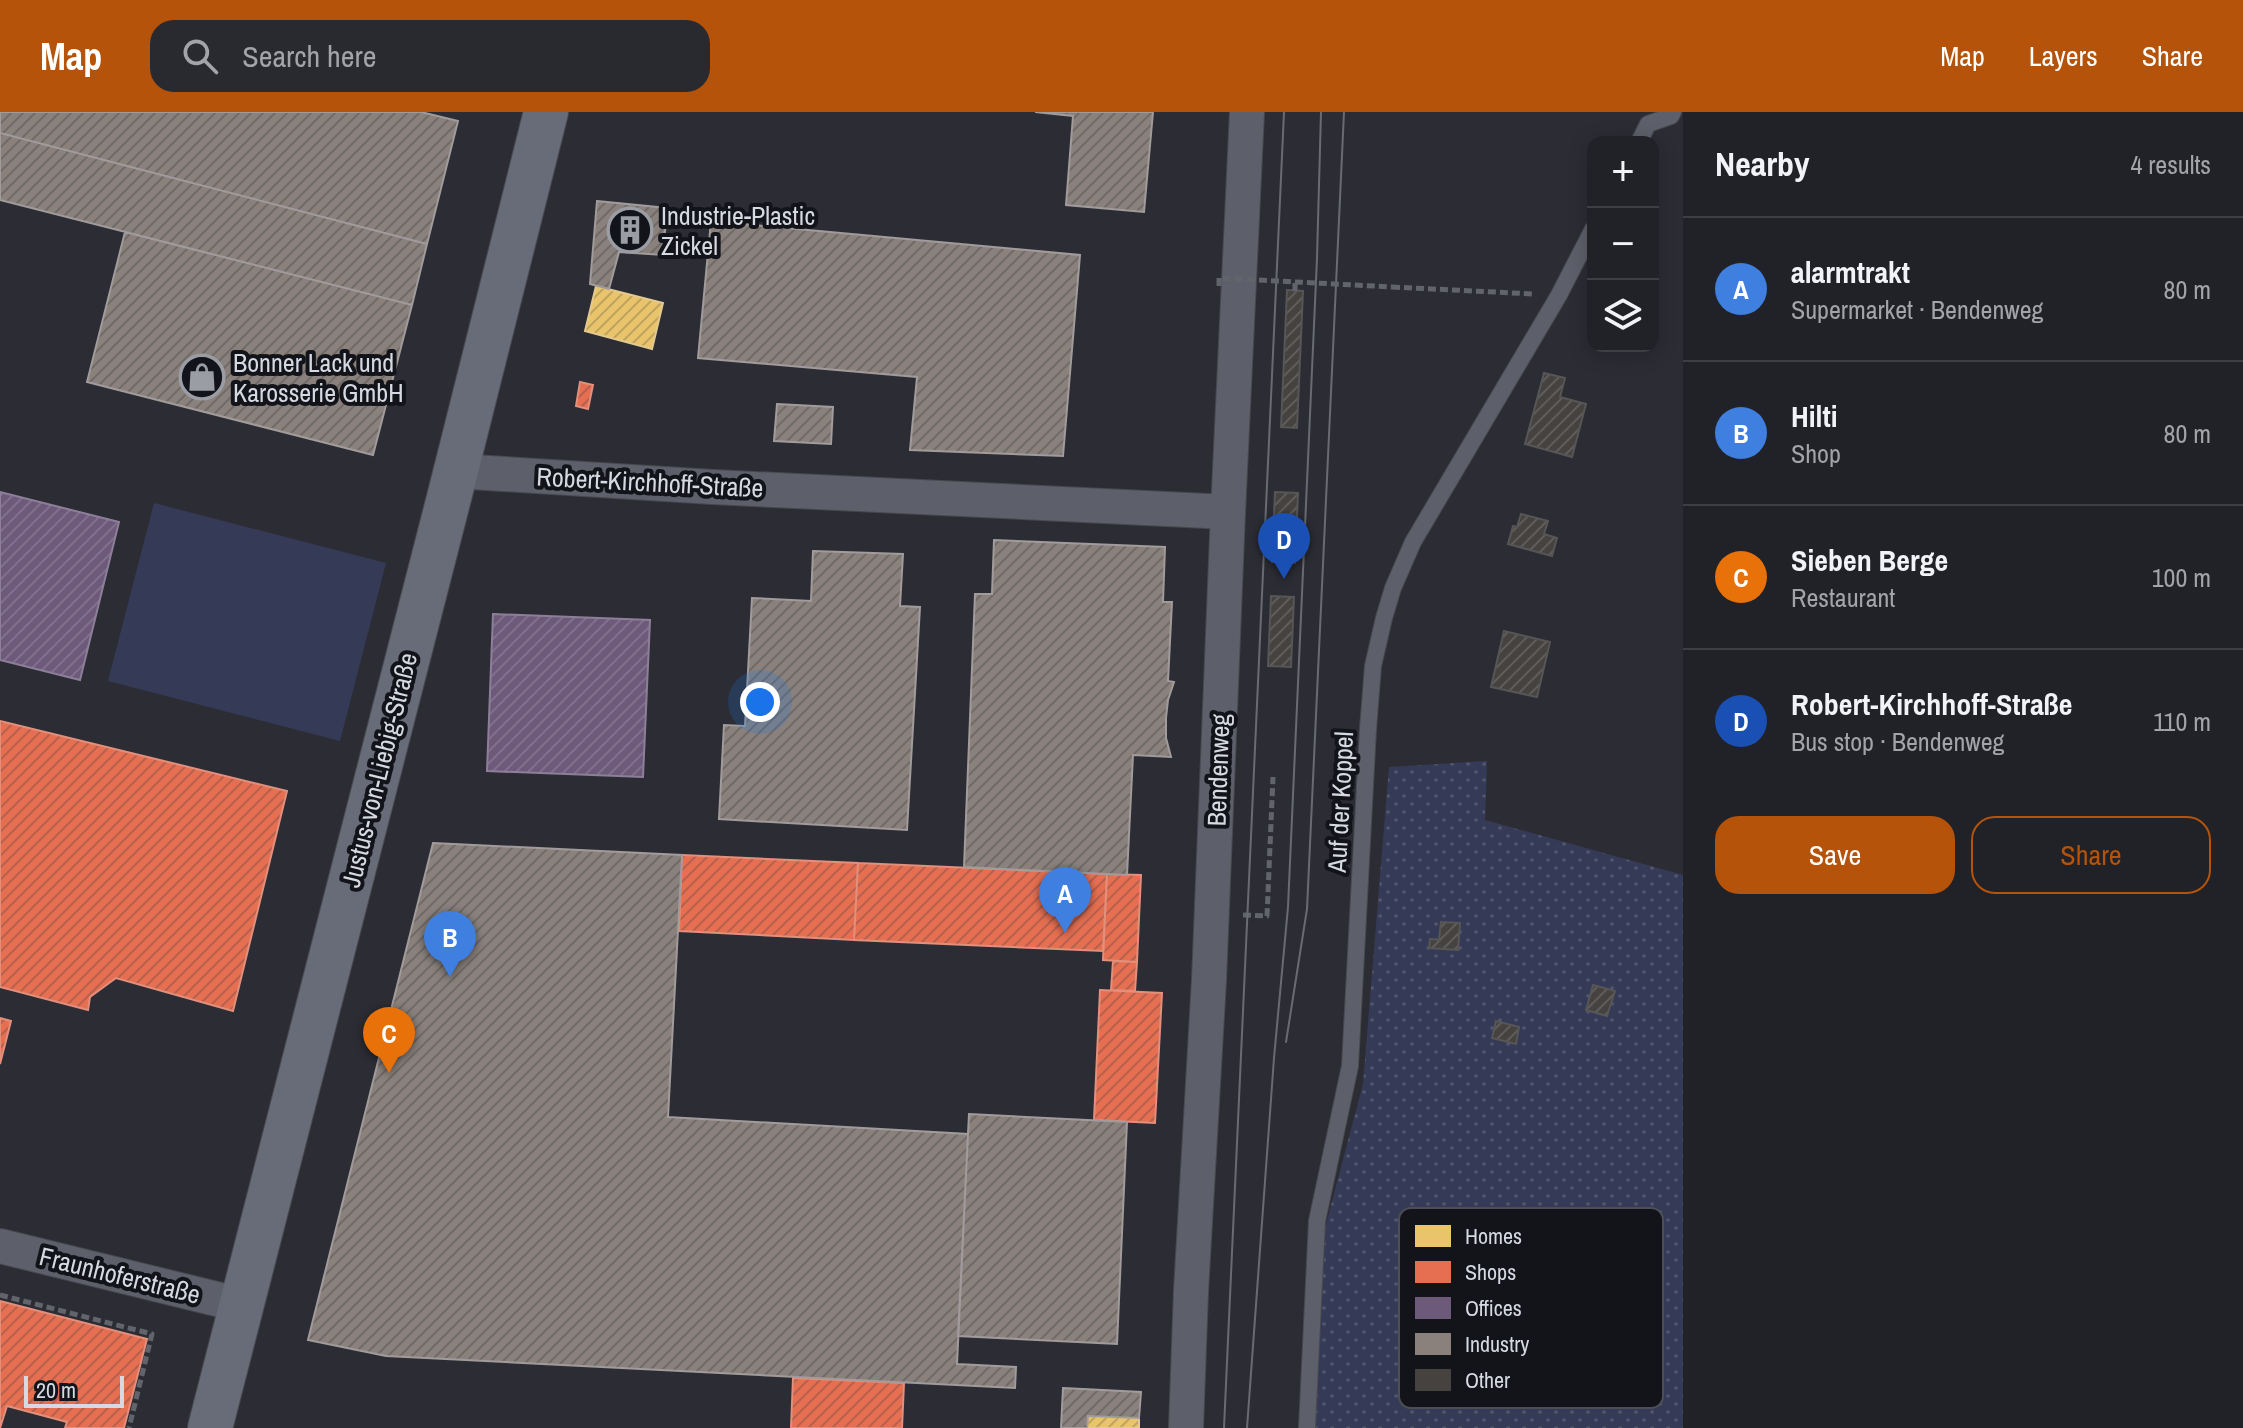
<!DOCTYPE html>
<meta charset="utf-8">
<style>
:root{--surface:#212227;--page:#292a2f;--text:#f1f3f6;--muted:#a2a4a7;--line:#3e3f44;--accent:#b45309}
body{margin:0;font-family:"Archivo Narrow",sans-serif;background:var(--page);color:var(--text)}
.controls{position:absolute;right:24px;top:24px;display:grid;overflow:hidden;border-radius:16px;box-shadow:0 4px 20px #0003}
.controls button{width:72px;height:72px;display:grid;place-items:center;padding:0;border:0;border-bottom:2px solid var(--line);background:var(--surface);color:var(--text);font:40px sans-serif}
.scale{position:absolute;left:24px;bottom:20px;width:100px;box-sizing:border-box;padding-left:8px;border:4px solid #d7d9e2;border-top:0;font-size:22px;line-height:28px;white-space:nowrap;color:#d7d9e2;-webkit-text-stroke:6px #12141a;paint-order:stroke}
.you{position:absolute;left:760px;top:590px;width:28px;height:28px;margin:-20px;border:6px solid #fff;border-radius:50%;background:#1a73e8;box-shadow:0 0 0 12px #1a73e833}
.badge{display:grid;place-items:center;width:52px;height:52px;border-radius:50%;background:var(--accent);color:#fff;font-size:26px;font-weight:700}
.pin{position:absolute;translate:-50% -66px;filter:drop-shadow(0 2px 4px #0008)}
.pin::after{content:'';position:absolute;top:42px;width:28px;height:24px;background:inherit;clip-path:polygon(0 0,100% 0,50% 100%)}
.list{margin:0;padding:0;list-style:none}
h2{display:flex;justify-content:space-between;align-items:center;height:104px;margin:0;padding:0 32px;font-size:34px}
h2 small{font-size:26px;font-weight:400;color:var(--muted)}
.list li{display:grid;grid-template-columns:52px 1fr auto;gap:24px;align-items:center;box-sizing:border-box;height:144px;padding:0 32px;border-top:2px solid var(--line)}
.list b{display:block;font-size:30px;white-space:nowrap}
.list p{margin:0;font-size:26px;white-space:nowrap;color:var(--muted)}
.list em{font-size:26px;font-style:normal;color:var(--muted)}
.actions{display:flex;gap:16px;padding:24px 32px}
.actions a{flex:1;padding:18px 0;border:2px solid var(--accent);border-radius:24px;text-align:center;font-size:28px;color:var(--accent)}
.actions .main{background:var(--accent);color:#fff}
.icon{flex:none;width:44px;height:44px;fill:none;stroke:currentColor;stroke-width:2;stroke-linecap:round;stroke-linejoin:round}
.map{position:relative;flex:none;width:1683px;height:1316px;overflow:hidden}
header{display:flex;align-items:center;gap:48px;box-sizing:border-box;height:112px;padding:0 40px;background:var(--accent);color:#fff}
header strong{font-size:38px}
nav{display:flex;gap:44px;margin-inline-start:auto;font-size:28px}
.search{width:560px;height:72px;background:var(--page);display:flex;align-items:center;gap:20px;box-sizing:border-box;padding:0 28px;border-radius:24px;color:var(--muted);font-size:30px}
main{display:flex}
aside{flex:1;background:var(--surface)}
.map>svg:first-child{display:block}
.green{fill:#353b57}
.garden{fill:url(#garden-dots)}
.homes{fill:url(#homes-hatch);stroke:#e4ca8e;stroke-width:2}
.shops{fill:url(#shops-hatch);stroke:#e28f7c;stroke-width:2}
.offices{fill:url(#offices-hatch);stroke:#8d7f99;stroke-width:2}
.industry{fill:url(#industry-hatch);stroke:#a19b9b;stroke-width:2}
.building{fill:url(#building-hatch);stroke:#575656;stroke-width:2}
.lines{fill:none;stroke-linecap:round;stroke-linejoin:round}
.lane-casing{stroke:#48494f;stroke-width:18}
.street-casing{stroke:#48494f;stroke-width:36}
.secondary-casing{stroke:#48494f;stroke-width:46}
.path{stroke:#62646c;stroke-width:5;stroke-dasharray:8 4;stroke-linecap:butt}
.lane{stroke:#5d5f6a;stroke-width:16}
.street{stroke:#5d5f6a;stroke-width:34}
.secondary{stroke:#686b78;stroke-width:44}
.tram{stroke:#696b73;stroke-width:2}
.path-bridge{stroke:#62646c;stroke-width:5;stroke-dasharray:8 4;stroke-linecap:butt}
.labels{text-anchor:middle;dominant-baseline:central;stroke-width:8;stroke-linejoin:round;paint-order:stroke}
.poi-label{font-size:26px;fill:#d7d9e2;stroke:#12141a;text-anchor:start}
.street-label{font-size:26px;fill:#d7d9e2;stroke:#12141a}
.key{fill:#12141a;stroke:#4d4f56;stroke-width:2}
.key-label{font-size:22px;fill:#d7d9e2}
</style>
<header>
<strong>Map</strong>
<div class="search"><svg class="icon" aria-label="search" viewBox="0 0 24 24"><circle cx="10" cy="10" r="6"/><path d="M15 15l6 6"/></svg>Search here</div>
<nav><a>Map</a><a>Layers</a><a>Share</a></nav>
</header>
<main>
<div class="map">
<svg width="1683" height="1316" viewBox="0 0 1683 1316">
<defs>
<pattern id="garden-dots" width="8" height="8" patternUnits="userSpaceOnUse" patternTransform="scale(2)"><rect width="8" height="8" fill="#353b57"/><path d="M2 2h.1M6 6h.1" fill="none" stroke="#52576f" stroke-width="1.8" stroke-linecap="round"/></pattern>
<pattern id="homes-hatch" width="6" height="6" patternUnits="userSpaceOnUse" patternTransform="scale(2)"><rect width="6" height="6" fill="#e9c46a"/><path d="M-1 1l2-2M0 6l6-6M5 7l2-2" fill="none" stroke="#bfa360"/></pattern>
<pattern id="shops-hatch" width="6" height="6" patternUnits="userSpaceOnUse" patternTransform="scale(2)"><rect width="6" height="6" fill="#e76f51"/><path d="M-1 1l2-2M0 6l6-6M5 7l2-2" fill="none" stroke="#b5614d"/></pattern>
<pattern id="offices-hatch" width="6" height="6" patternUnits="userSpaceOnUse" patternTransform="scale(2)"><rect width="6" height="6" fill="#6d597a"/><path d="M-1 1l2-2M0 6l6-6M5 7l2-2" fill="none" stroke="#81708d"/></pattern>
<pattern id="industry-hatch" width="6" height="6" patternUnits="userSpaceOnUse" patternTransform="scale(2)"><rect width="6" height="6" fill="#8a817c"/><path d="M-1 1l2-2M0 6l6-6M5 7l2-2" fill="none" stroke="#706b68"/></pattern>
<pattern id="building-hatch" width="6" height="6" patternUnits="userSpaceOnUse" patternTransform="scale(2)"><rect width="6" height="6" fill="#454240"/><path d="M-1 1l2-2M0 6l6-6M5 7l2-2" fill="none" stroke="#5f5d5b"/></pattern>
</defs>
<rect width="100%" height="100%" fill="#2c2d34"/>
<path class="green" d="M 154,391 L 386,451 L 340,629 L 108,569 Z"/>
<path class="garden" d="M 1487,649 L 1485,708 L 1683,763 L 1683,1316 L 1315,1316 L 1325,1116 L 1363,972 L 1389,655 Z"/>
<path class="homes" d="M 596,174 L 663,191 L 652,237 L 585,219 Z
M 1088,1304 L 1139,1306 L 1139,1316 L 1087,1316 Z"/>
<path class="shops" d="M 580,270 L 593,273 L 588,297 L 576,294 Z
M 0,609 L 287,679 L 233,899 L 116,866 L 90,885 L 88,898 L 0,875 Z
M 682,743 L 858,751 L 854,828 L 679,819 Z
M 858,751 L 1107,762 L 1103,839 L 854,828 Z
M 1107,762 L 1141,763 L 1137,850 L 1103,848 Z
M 1113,849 L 1137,850 L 1135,879 L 1111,878 Z
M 1100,878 L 1162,881 L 1155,1011 L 1094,1008 Z
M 0,906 L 11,909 L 0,952 Z
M 0,1189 L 147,1227 L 124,1316 L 65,1316 L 67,1310 L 7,1294 L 0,1316 Z
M 793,1266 L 904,1271 L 902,1316 L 791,1316 Z"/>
<path class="offices" d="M 0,380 L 119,410 L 80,568 L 0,548 Z
M 493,502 L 650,508 L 643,665 L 487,659 Z"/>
<path class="industry" d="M 0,0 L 421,0 L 458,9 L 427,132 L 0,21 Z
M 1153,0 L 1144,100 L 1066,93 L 1073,4 L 1035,0 Z
M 0,21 L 427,132 L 412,193 L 0,88 Z
M 597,89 L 667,96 L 663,143 L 619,140 L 609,177 L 590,172 Z
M 711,109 L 1080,143 L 1063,344 L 910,338 L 917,265 L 698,246 Z
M 125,120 L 412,193 L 373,343 L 87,270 Z
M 777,292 L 833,295 L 831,332 L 774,329 Z
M 994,428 L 1165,435 L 1163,490 L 1172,490 L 1168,569 L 1174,570 L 1168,588 L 1166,606 L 1166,626 L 1171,645 L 1133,643 L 1127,763 L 964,755 L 975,482 L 992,482 Z
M 813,439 L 903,442 L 900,494 L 920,495 L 907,718 L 719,707 L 724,613 L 745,614 L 752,486 L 811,489 Z
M 433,731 L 682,743 L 668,1005 L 968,1022 L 957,1252 L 1016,1255 L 1015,1276 L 386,1244 L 308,1228 Z
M 969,1002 L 1127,1010 L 1117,1232 L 958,1224 Z
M 1063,1276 L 1141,1280 L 1139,1306 L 1088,1304 L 1087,1316 L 1061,1316 Z"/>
<path class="building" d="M 1287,178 L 1303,179 L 1297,316 L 1281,315 Z
M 1544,261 L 1565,266 L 1560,285 L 1586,292 L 1572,345 L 1525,332 Z
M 1275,380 L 1298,381 L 1295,451 L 1272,450 Z
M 1521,402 L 1548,409 L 1544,422 L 1557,426 L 1552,444 L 1508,432 L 1513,414 L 1517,415 Z
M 1271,484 L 1294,485 L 1291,555 L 1268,554 Z
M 1504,519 L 1550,530 L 1537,585 L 1491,575 Z
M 1441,810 L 1460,811 L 1458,838 L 1429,836 L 1430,827 L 1439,828 Z
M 1593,873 L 1615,879 L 1607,904 L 1586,898 Z
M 1496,909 L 1519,915 L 1516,932 L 1492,926 Z"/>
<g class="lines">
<g class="lane-casing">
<path id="lane" d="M 1639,30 L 1648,12 L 1671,4 L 1673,0
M 1307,1316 L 1317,1109 L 1350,954 L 1368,617 L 1373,554 L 1384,506 L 1393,476 L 1413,430 L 1559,183 L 1593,117"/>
</g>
<g class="street-casing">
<path id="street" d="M 456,359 L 713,375 L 1228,400
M 0,1134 L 241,1193
M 1186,1316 L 1191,1179 L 1209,868 L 1228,400 L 1247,0"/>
</g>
<g class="secondary-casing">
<path id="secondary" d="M 210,1316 L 451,378 L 546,0"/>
</g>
<path class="path" d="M 1392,175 L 1534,182
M 1295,179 L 1295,170
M 1243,803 L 1267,804 L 1273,665
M 0,1183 L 152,1222 L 129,1316"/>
<use href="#lane" class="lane"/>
<use href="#street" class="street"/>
<use href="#secondary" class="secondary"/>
<path class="tram" d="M 1286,930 L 1307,797 L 1344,0
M 1224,1316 L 1284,0
M 1247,1316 L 1274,946 L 1288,795 L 1317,146 L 1321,0"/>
<path class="path-bridge" d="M 1219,174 L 1219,166 L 1392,175"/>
</g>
<defs>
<g id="building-ring" transform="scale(2.3)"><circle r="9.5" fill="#12141a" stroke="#9b9da5" stroke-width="1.5"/><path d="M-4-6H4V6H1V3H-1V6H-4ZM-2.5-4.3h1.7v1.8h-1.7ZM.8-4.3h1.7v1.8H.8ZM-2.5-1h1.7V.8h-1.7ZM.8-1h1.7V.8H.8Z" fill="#9b9da5"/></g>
<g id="shop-ring" transform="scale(2.3)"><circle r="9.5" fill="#12141a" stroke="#9b9da5" stroke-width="1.5"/><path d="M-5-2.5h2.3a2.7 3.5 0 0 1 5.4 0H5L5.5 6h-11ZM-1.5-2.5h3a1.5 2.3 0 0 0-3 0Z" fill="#9b9da5"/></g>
</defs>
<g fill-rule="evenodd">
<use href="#building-ring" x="630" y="118"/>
<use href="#shop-ring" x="202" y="265"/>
</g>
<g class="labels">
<g class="poi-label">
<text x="661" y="103">Industrie-Plastic<tspan x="661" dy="30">Zickel</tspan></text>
<text x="233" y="250">Bonner Lack und<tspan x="233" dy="30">Karosserie GmbH</tspan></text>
</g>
<g class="street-label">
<text transform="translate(650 370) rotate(3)">Robert-Kirchhoff-Straße</text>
<text transform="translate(379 658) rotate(-76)">Justus-von-Liebig-Straße</text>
<text transform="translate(1218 658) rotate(-88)">Bendenweg</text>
<text transform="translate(1340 690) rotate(-87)">Auf der Koppel</text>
<text transform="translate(120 1163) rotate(14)">Fraunhoferstraße</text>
</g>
</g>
<rect x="1399" y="1096" width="264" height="200" rx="12" class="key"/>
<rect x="1415" y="1113" width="36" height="22" fill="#e9c46a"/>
<rect x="1415" y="1149" width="36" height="22" fill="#e76f51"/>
<rect x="1415" y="1185" width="36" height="22" fill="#6d597a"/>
<rect x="1415" y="1221" width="36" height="22" fill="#8a817c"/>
<rect x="1415" y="1257" width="36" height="22" fill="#454240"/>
<g class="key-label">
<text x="1465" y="1132">Homes</text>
<text x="1465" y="1168">Shops</text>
<text x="1465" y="1204">Offices</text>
<text x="1465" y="1240">Industry</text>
<text x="1465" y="1276">Other</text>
</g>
</svg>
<div class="controls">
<button>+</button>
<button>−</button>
<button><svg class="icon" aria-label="layers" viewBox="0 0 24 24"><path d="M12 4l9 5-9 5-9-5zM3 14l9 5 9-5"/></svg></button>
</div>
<div class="scale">20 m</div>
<div class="you"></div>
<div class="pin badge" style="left:1065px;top:821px;background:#3f7fe0">A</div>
<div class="pin badge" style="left:450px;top:865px;background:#3f7fe0">B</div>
<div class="pin badge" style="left:389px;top:961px;background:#e8710a">C</div>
<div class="pin badge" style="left:1284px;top:467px;background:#1a4fb4">D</div>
</div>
<aside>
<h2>Nearby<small>4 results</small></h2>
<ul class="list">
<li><span class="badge" style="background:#3f7fe0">A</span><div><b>alarmtrakt</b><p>Supermarket · Bendenweg</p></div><em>80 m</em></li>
<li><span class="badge" style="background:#3f7fe0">B</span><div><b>Hilti</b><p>Shop</p></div><em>80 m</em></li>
<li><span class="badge" style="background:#e8710a">C</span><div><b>Sieben Berge</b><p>Restaurant</p></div><em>100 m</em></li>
<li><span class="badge" style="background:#1a4fb4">D</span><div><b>Robert-Kirchhoff-Straße</b><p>Bus stop · Bendenweg</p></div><em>110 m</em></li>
</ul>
<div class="actions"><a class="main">Save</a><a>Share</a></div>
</aside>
</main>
